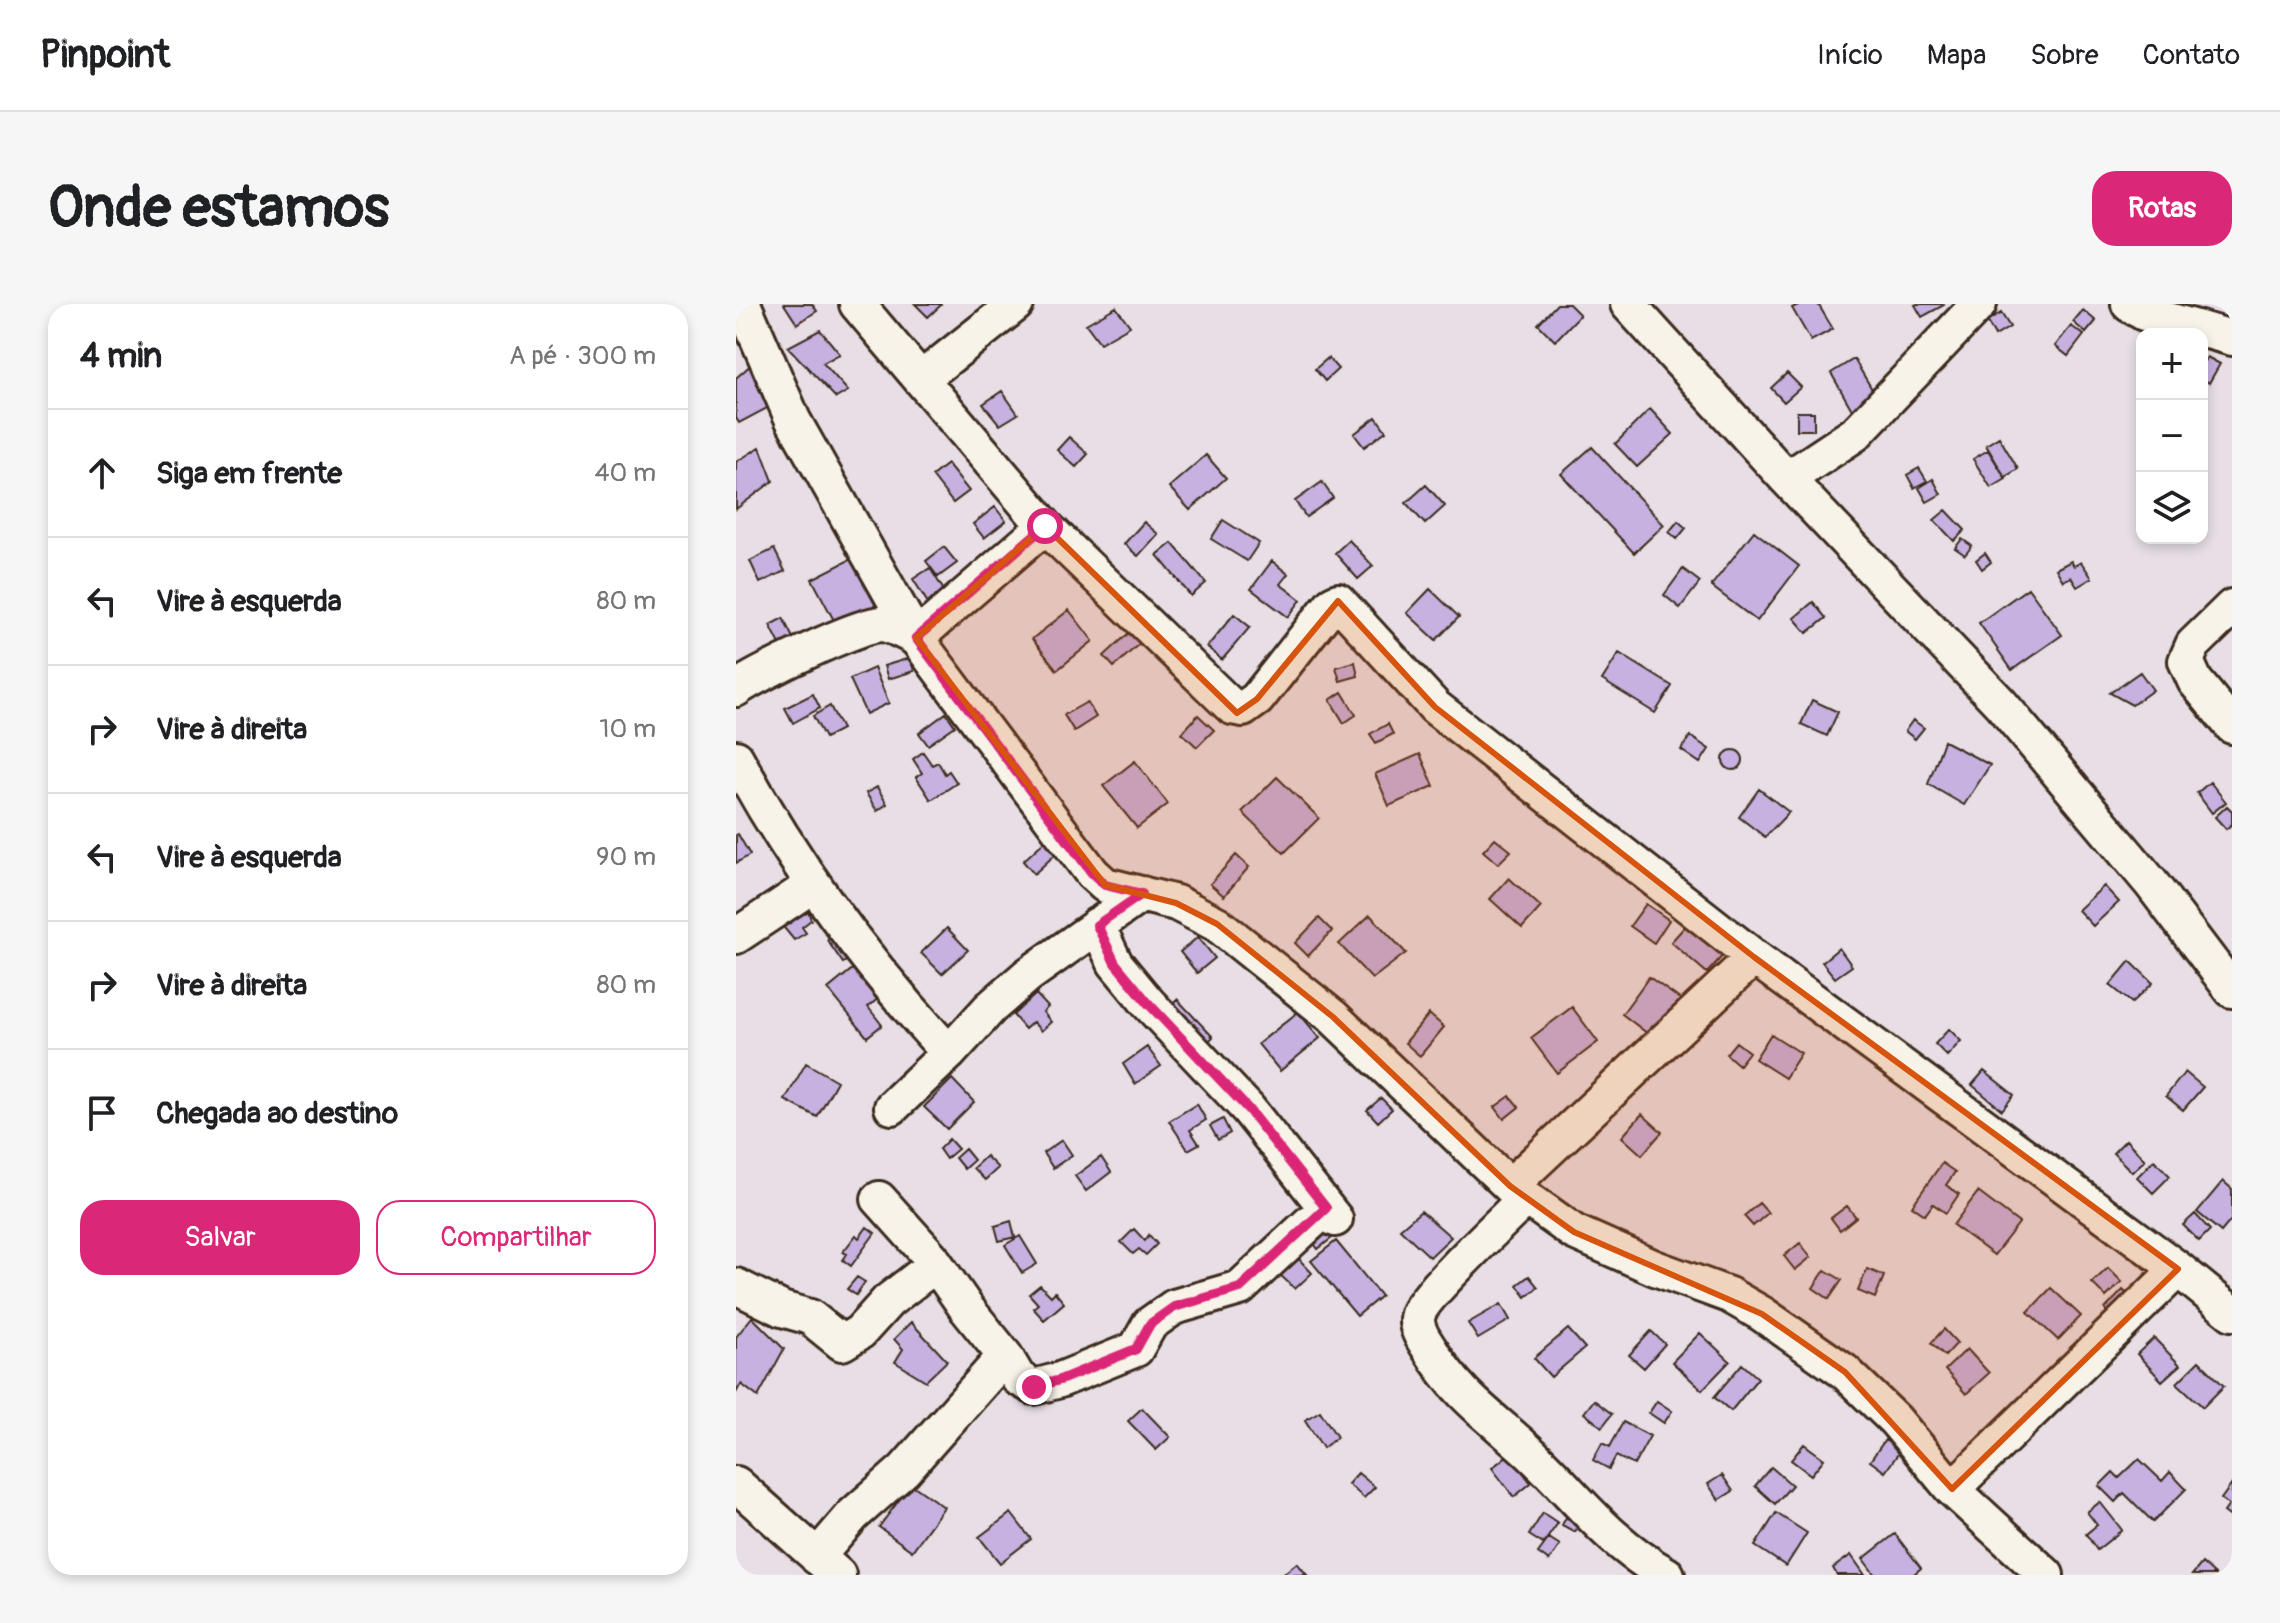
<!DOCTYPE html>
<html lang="pt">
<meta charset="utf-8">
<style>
:root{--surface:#fff;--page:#f6f6f6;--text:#202124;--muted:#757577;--line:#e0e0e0;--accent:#db2777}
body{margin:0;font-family:Pangolin,sans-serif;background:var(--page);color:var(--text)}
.controls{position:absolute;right:24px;top:24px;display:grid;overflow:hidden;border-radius:16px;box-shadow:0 4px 12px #0003}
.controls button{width:72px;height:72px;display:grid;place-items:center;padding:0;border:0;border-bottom:2px solid var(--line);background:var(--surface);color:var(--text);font:40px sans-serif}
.stop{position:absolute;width:24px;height:24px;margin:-18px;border:6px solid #db2777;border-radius:50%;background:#fff}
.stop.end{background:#db2777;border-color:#fff;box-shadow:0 2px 8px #0008}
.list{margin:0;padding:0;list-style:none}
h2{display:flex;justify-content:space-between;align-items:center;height:104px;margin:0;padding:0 32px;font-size:34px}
h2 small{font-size:26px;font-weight:400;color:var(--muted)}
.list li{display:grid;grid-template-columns:52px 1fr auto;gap:24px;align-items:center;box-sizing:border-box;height:128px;padding:0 32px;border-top:2px solid var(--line)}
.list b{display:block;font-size:30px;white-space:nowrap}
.list em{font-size:26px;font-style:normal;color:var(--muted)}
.actions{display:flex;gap:16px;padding:24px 32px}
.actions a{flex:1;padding:18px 0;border:2px solid var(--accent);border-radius:24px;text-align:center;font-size:28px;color:var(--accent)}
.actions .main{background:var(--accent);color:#fff}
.icon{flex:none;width:44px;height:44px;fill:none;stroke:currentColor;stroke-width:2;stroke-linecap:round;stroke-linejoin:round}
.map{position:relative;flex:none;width:1496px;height:1271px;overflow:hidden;border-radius:24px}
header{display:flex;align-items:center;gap:48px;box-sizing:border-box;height:112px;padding:0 40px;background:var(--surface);border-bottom:2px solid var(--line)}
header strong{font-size:38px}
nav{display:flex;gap:44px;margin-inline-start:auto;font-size:28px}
.intro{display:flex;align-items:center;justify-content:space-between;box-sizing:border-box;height:192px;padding:0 48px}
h1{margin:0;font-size:56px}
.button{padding:20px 36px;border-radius:24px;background:var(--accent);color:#fff;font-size:28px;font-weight:700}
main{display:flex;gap:48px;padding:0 48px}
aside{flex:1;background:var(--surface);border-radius:24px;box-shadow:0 4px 12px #0003}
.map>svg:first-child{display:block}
.building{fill:#c6b1e1;stroke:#3b2a1e;stroke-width:2}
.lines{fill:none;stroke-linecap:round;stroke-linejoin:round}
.street-casing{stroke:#3b2a1e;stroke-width:40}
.street{stroke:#f7f3e8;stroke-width:34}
.route{stroke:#db2777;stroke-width:10}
.marked{fill:#d7540e;fill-opacity:0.2;stroke:#d7540e;stroke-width:6;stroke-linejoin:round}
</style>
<header>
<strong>Pinpoint</strong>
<nav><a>Início</a><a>Mapa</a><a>Sobre</a><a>Contato</a></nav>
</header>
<div class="intro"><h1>Onde estamos</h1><a class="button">Rotas</a></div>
<main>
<aside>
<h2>4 min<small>A pé · 300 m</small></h2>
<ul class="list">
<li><svg class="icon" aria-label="ahead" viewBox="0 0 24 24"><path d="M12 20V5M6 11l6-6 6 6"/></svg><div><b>Siga em frente</b></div><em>40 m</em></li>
<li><svg class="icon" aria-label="left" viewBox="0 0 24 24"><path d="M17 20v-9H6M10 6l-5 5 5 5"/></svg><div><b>Vire à esquerda</b></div><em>80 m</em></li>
<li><svg class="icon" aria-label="right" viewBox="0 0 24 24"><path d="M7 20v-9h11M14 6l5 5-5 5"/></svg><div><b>Vire à direita</b></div><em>10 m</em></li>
<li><svg class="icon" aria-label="left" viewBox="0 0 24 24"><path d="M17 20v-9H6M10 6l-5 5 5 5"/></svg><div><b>Vire à esquerda</b></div><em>90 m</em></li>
<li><svg class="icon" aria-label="right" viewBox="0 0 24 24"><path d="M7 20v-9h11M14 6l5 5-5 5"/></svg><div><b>Vire à direita</b></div><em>80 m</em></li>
<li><svg class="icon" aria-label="arrive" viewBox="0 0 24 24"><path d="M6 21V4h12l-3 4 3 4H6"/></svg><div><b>Chegada ao destino</b></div></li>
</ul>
<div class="actions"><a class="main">Salvar</a><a>Compartilhar</a></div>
</aside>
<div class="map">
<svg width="1496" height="1271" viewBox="0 0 1496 1271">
<rect width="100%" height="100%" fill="#e8dfe6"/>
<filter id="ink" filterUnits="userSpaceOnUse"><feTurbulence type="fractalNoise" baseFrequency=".0125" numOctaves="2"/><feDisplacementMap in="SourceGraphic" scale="16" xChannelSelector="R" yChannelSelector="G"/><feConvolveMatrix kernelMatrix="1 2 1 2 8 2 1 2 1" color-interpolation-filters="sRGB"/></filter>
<g filter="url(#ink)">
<path class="building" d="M 48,0 L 76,0 L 81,7 L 61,20 Z
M 179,0 L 204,0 L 205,1 L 192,13 Z
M 821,0 L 833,0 L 844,11 L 819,37 L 802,20 Z
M 1064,0 L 1082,0 L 1097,25 L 1075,37 L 1056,4 Z
M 1181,0 L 1207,0 L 1208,1 L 1186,13 L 1179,1 Z
M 380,3 L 394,22 L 364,39 L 350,20 Z
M 1347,6 L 1360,17 L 1350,29 L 1337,18 Z
M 1265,9 L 1274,23 L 1259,32 L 1251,18 Z
M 1335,22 L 1348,31 L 1332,52 L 1319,42 Z
M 84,26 L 104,50 L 87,59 L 112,87 L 100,94 L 52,43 Z
M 1471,53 L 1484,60 L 1473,79 L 1466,74 L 1466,60 Z
M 592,54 L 602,65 L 589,77 L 579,65 Z
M 1118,55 L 1140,92 L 1116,106 L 1095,69 Z
M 17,59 L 48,95 L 3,119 L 0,114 L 0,74 Z
M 1051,69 L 1065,83 L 1048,98 L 1035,84 Z
M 266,87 L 282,110 L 264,121 L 247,100 Z
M 914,105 L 937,130 L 901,163 L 879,140 Z
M 1061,108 L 1078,108 L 1078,126 L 1061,126 Z
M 640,113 L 650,127 L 628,143 L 618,130 Z
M 333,133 L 352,150 L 340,163 L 321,146 Z
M 1263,133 L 1282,165 L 1269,173 L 1250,141 Z
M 24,143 L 37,177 L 0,205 L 0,158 Z
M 856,143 L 928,221 L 898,249 L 825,170 Z
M 1252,146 L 1270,175 L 1255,184 L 1237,155 Z
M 470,151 L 490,174 L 454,206 L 433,183 Z
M 211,160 L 233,187 L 217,199 L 196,172 Z
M 1183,164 L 1191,177 L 1178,184 L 1171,171 Z
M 1197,175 L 1205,190 L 1191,198 L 1183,184 Z
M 586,178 L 597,194 L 570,213 L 559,197 Z
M 690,181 L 709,202 L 689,220 L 670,199 Z
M 259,203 L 270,217 L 248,234 L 237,220 Z
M 1210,206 L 1229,226 L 1218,237 L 1198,216 Z
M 487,216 L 523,239 L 511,257 L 475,235 Z
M 942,217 L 950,224 L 941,235 L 933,228 Z
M 408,218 L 422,230 L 402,252 L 388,240 Z
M 1018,227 L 1063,262 L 1021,317 L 975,282 Z
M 1226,235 L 1236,242 L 1229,251 L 1219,244 Z
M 613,236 L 637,262 L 622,275 L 599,249 Z
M 436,239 L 470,279 L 455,292 L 421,251 Z
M 208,243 L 221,259 L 202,273 L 190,257 Z
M 38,245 L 49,267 L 24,279 L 14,257 Z
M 1249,249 L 1255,258 L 1246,265 L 1240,256 Z
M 115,255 L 141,304 L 102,324 L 76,275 Z
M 536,257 L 552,270 L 544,280 L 565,296 L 552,313 L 515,285 Z
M 1335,257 L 1338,262 L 1345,258 L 1356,274 L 1341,283 L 1335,273 L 1327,277 L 1320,265 Z
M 194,264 L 212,293 L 195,304 L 177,275 Z
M 947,265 L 964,278 L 944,304 L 928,291 Z
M 1292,284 L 1326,331 L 1276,366 L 1243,319 Z
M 694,285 L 723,313 L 700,336 L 671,309 Z
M 1077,298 L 1090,314 L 1071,329 L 1058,314 Z
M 333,306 L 357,337 L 321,366 L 296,335 Z
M 498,310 L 514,323 L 486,356 L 471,343 Z
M 47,314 L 60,340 L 47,346 L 34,321 Z
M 395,327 L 405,338 L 378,363 L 368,352 Z
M 883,349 L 936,382 L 919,409 L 866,376 Z
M 174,354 L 178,367 L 152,375 L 148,362 Z
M 619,358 L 622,372 L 604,377 L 600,363 Z
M 138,364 L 153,399 L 130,410 L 114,375 Z
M 1404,368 L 1417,386 L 1396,401 L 1374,389 Z
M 606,388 L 620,411 L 608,419 L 594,396 Z
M 77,390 L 84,404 L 57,419 L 49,404 Z
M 1076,396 L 1102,408 L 1091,432 L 1065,420 Z
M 351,398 L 360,413 L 338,427 L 328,411 Z
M 94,402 L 106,425 L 89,434 L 77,412 Z
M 210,409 L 219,422 L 192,441 L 183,429 Z
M 462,411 L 478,426 L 461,443 L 446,429 Z
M 1177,416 L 1188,424 L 1179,435 L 1169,427 Z
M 652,420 L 657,430 L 640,439 L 634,430 Z
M 954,432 L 973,445 L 964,459 L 945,446 Z
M 1208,437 L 1254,461 L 1228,501 L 1192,480 Z
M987 456a10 10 0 1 1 20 0a10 10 0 1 1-20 0Z
M 187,448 L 196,461 L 202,458 L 209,470 L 213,467 L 221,479 L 195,496 L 180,473 L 186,469 L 177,455 Z
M 684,450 L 698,482 L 653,502 L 639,470 Z
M 399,457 L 432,500 L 401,524 L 367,482 Z
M 541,473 L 583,514 L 548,549 L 506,508 Z
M 1474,478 L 1490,498 L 1476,509 L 1461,489 Z
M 141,483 L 151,500 L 141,507 L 130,489 Z
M 1023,485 L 1053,508 L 1029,533 L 1003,513 Z
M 1491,502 L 1496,507 L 1496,520 L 1490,525 L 1479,513 Z
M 2,530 L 14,551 L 0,559 L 0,531 Z
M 759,534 L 775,547 L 762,560 L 747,547 Z
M 310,536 L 322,548 L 298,570 L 287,557 Z
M 500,551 L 513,563 L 488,592 L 474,580 Z
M 773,574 L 805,603 L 786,624 L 754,595 Z
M 1368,582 L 1383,598 L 1357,622 L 1342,606 Z
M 63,595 L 72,606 L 75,616 L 66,623 L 70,629 L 58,636 L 39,613 Z
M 910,600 L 933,616 L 918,639 L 894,622 Z
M 634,611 L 670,649 L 636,675 L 603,640 Z
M 583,614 L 596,627 L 572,652 L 559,639 Z
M 953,618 L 989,649 L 971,669 L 935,638 Z
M 211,624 L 232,646 L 206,670 L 185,649 Z
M 103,627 L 119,651 L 107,659 L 91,636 Z
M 462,633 L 479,654 L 461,669 L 444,648 Z
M 1103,644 L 1116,662 L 1099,674 L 1086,658 Z
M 130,654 L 155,684 L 132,703 L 146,721 L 131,733 L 92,685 Z
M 1394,657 L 1417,679 L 1396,699 L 1374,681 Z
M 913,673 L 948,698 L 920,736 L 886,710 Z
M 300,690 L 312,703 L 307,708 L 315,718 L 305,727 L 297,718 L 289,725 L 277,711 Z
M 441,695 L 477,733 L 463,746 L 427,708 Z
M 836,703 L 862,738 L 821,769 L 795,734 Z
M 562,708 L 584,734 L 544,767 L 522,740 Z
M 693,710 L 708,723 L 684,752 L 669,739 Z
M 1213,725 L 1225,737 L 1211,752 L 1199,740 Z
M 1035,730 L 1065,749 L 1049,774 L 1019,755 Z
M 1000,738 L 1013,748 L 1003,761 L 990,750 Z
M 411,743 L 425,762 L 399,780 L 387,760 Z
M 70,759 L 101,777 L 81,813 L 49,796 Z
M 1248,767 L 1278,791 L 1266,806 L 1236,781 Z
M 1449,768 L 1467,783 L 1447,806 L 1430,792 Z
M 216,775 L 238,798 L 211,825 L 188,803 Z
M 774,792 L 783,803 L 768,815 L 759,803 Z
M 645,794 L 656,805 L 642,818 L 631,806 Z
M 461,800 L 470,816 L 454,826 L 463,840 L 452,846 L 433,817 Z
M 906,810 L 926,828 L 906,851 L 886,833 Z
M 487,815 L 494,829 L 482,836 L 474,822 Z
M 213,835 L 222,845 L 210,855 L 203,845 Z
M 326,836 L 336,851 L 317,864 L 307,849 Z
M 1390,836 L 1409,856 L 1396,868 L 1377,849 Z
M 229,845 L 238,856 L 228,865 L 219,854 Z
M 250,852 L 262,864 L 249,876 L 237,864 Z
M 365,853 L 375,868 L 350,887 L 339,872 Z
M 1418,856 L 1434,872 L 1417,889 L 1401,873 Z
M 1206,859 L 1219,868 L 1210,881 L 1223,890 L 1210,909 L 1197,900 L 1189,911 L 1176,902 Z
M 1487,877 L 1496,885 L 1496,915 L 1485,928 L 1461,908 Z
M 1242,888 L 1283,919 L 1258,951 L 1217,921 Z
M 1023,899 L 1032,909 L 1017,922 L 1008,912 Z
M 1111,902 L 1120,913 L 1104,926 L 1095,914 Z
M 685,907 L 715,933 L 694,953 L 664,925 Z
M 1459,910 L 1474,926 L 1463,937 L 1447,921 Z
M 275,917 L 279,933 L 263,937 L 259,922 Z
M 587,921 L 597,933 L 582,945 L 573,933 Z
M 131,923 L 139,929 L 115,962 L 107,956 L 111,950 L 107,948 L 120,931 L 123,934 Z
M 398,925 L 409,937 L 413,931 L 421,940 L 410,951 L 403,945 L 397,950 L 385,938 Z
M 284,932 L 301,960 L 286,969 L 269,941 Z
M 600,937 L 645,992 L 621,1012 L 575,957 Z
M 1064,939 L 1075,953 L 1059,966 L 1048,952 Z
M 560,952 L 576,969 L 559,985 L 542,969 Z
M 1372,964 L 1386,978 L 1370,993 L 1356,979 Z
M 1131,965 L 1148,972 L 1139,994 L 1122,987 Z
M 1089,966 L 1106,976 L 1093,995 L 1077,984 Z
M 793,972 L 802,983 L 790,993 L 781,981 Z
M 121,973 L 129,978 L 120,991 L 111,985 Z
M 304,981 L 315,992 L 319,988 L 328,999 L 308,1016 L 297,1004 L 302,1000 L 293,990 Z
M 1315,984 L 1345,1012 L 1322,1036 L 1292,1008 Z
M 1387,986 L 1397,997 L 1379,1015 L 1369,1005 Z
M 765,1000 L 774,1016 L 742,1035 L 732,1019 Z
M 16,1013 L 48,1045 L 22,1093 L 5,1080 L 0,1089 L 0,1033 Z
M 175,1018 L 211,1057 L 190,1077 L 159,1058 L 167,1045 L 158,1035 Z
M 832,1025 L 849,1044 L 815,1073 L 798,1054 Z
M 1208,1025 L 1221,1039 L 1209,1052 L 1195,1039 Z
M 915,1027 L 929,1040 L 908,1064 L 893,1051 Z
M 964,1029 L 994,1057 L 966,1086 L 936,1058 Z
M 1418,1034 L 1444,1061 L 1426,1077 L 1401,1050 Z
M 1231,1045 L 1253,1069 L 1230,1090 L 1209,1066 Z
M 1463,1057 L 1488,1082 L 1467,1103 L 1441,1079 Z
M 1006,1060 L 1022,1074 L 995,1107 L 978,1093 Z
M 858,1096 L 876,1110 L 866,1123 L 848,1109 Z
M 921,1097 L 936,1107 L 928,1119 L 913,1109 Z
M 406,1104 L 434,1133 L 420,1146 L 392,1117 Z
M 584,1107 L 601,1133 L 587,1144 L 569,1116 Z
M 887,1118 L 914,1132 L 898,1161 L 880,1152 L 873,1165 L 857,1156 L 866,1139 L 874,1143 Z
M 1149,1136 L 1164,1147 L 1149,1168 L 1134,1157 Z
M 1068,1140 L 1088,1155 L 1075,1171 L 1055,1156 Z
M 773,1150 L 795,1179 L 778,1193 L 756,1164 Z
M 1403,1155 L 1426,1177 L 1434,1168 L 1450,1185 L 1417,1218 L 1388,1189 L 1379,1198 L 1363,1182 L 1377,1168 L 1383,1174 Z
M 1035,1163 L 1056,1181 L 1039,1200 L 1019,1182 Z
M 622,1169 L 639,1183 L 628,1194 L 612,1180 Z
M 986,1171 L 997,1187 L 983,1196 L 972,1180 Z
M 175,1180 L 208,1203 L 176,1247 L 143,1223 Z
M 1496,1180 L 1496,1214 L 1488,1208 L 1493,1201 L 1485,1195 Z
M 1364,1198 L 1386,1226 L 1361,1246 L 1350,1230 L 1361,1221 L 1351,1208 Z
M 834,1206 L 847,1213 L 839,1228 L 826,1221 Z
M 275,1209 L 295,1235 L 264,1259 L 243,1233 Z
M 807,1209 L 822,1219 L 807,1240 L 793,1231 Z
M 1040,1209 L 1071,1229 L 1050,1262 L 1019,1242 Z
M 1159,1230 L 1185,1264 L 1177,1271 L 1139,1271 L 1127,1255 Z
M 813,1234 L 824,1241 L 813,1257 L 802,1249 Z
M 1115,1251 L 1129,1271 L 1101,1271 L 1097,1264 Z
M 561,1259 L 571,1271 L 546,1271 Z
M 1466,1259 L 1479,1271 L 1480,1271 L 1456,1271 Z"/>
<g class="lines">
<g class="street-casing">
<path id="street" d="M 7,0 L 57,116 L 180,334 L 356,569 L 369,581 L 440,599 L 481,620 L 597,713 L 774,882 L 838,928 L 919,964 L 993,991 L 1026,1010 L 1109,1068 L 1159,1116 L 1216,1185 L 1310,1271
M 121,0 L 309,222 L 496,403 L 507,405 L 521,395 L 596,300 L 602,297 L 699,403 L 1018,653 L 1442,965 L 1496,1009
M 892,0 L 1051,175 L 1265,400 L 1415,579 L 1496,686
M 1393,0 L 1408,9 L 1496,34
M 185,75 L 280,0
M 1051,175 L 1119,130 L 1243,0
M 1496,303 L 1457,341 L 1450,357 L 1459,377 L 1496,422
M 180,334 L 309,222
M 0,385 C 19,371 125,319 146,320 C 157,321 171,330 180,334
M 0,454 C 58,561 130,659 213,749 L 254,704 L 292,671 L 406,590
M 361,621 L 379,659 L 412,699 L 512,805 L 599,915
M 0,632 L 77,581
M 156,803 L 213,749
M 774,882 L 1018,653
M 790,894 C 771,913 688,991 682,1010 C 678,1022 687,1035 693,1044 C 721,1090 751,1110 790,1145 C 840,1191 869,1236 931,1271
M 143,895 L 195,953 L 231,1005 L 269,1052
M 0,982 L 46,1005 L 74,1013 L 106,1039 L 124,1028 L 152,997 L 200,960
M 0,1180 L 102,1271
M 1216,1185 L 1442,965
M 81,1253 L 117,1211 L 168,1166 L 269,1052 L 282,1074 L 298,1083 L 324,1076 L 400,1045 L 414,1020 L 438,1003 L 504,984 L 590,904"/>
</g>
<use href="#street" class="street"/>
</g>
</g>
<g class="lines" filter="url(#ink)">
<path class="route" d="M 298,1083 L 324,1076 L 400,1045 L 414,1020 L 438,1003 L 504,984 L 590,904 L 512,805 L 412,699 L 379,659 L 361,621 L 406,590 L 369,581 L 356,569 L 180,334 L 309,222"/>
</g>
<path class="marked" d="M 309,222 L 501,409 L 521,395 L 602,297 L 699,403 L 1018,653 L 1442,965 L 1216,1185 L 1109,1068 L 1026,1010 L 838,928 L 774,882 L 597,713 L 481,620 L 440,599 L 369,581 L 180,334 Z"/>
</svg>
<div class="controls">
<button>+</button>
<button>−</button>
<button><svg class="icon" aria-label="layers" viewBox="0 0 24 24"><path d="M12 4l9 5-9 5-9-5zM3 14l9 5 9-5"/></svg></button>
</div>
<div class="stop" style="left:309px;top:222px"></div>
<div class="stop end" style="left:298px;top:1083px"></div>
</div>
</main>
